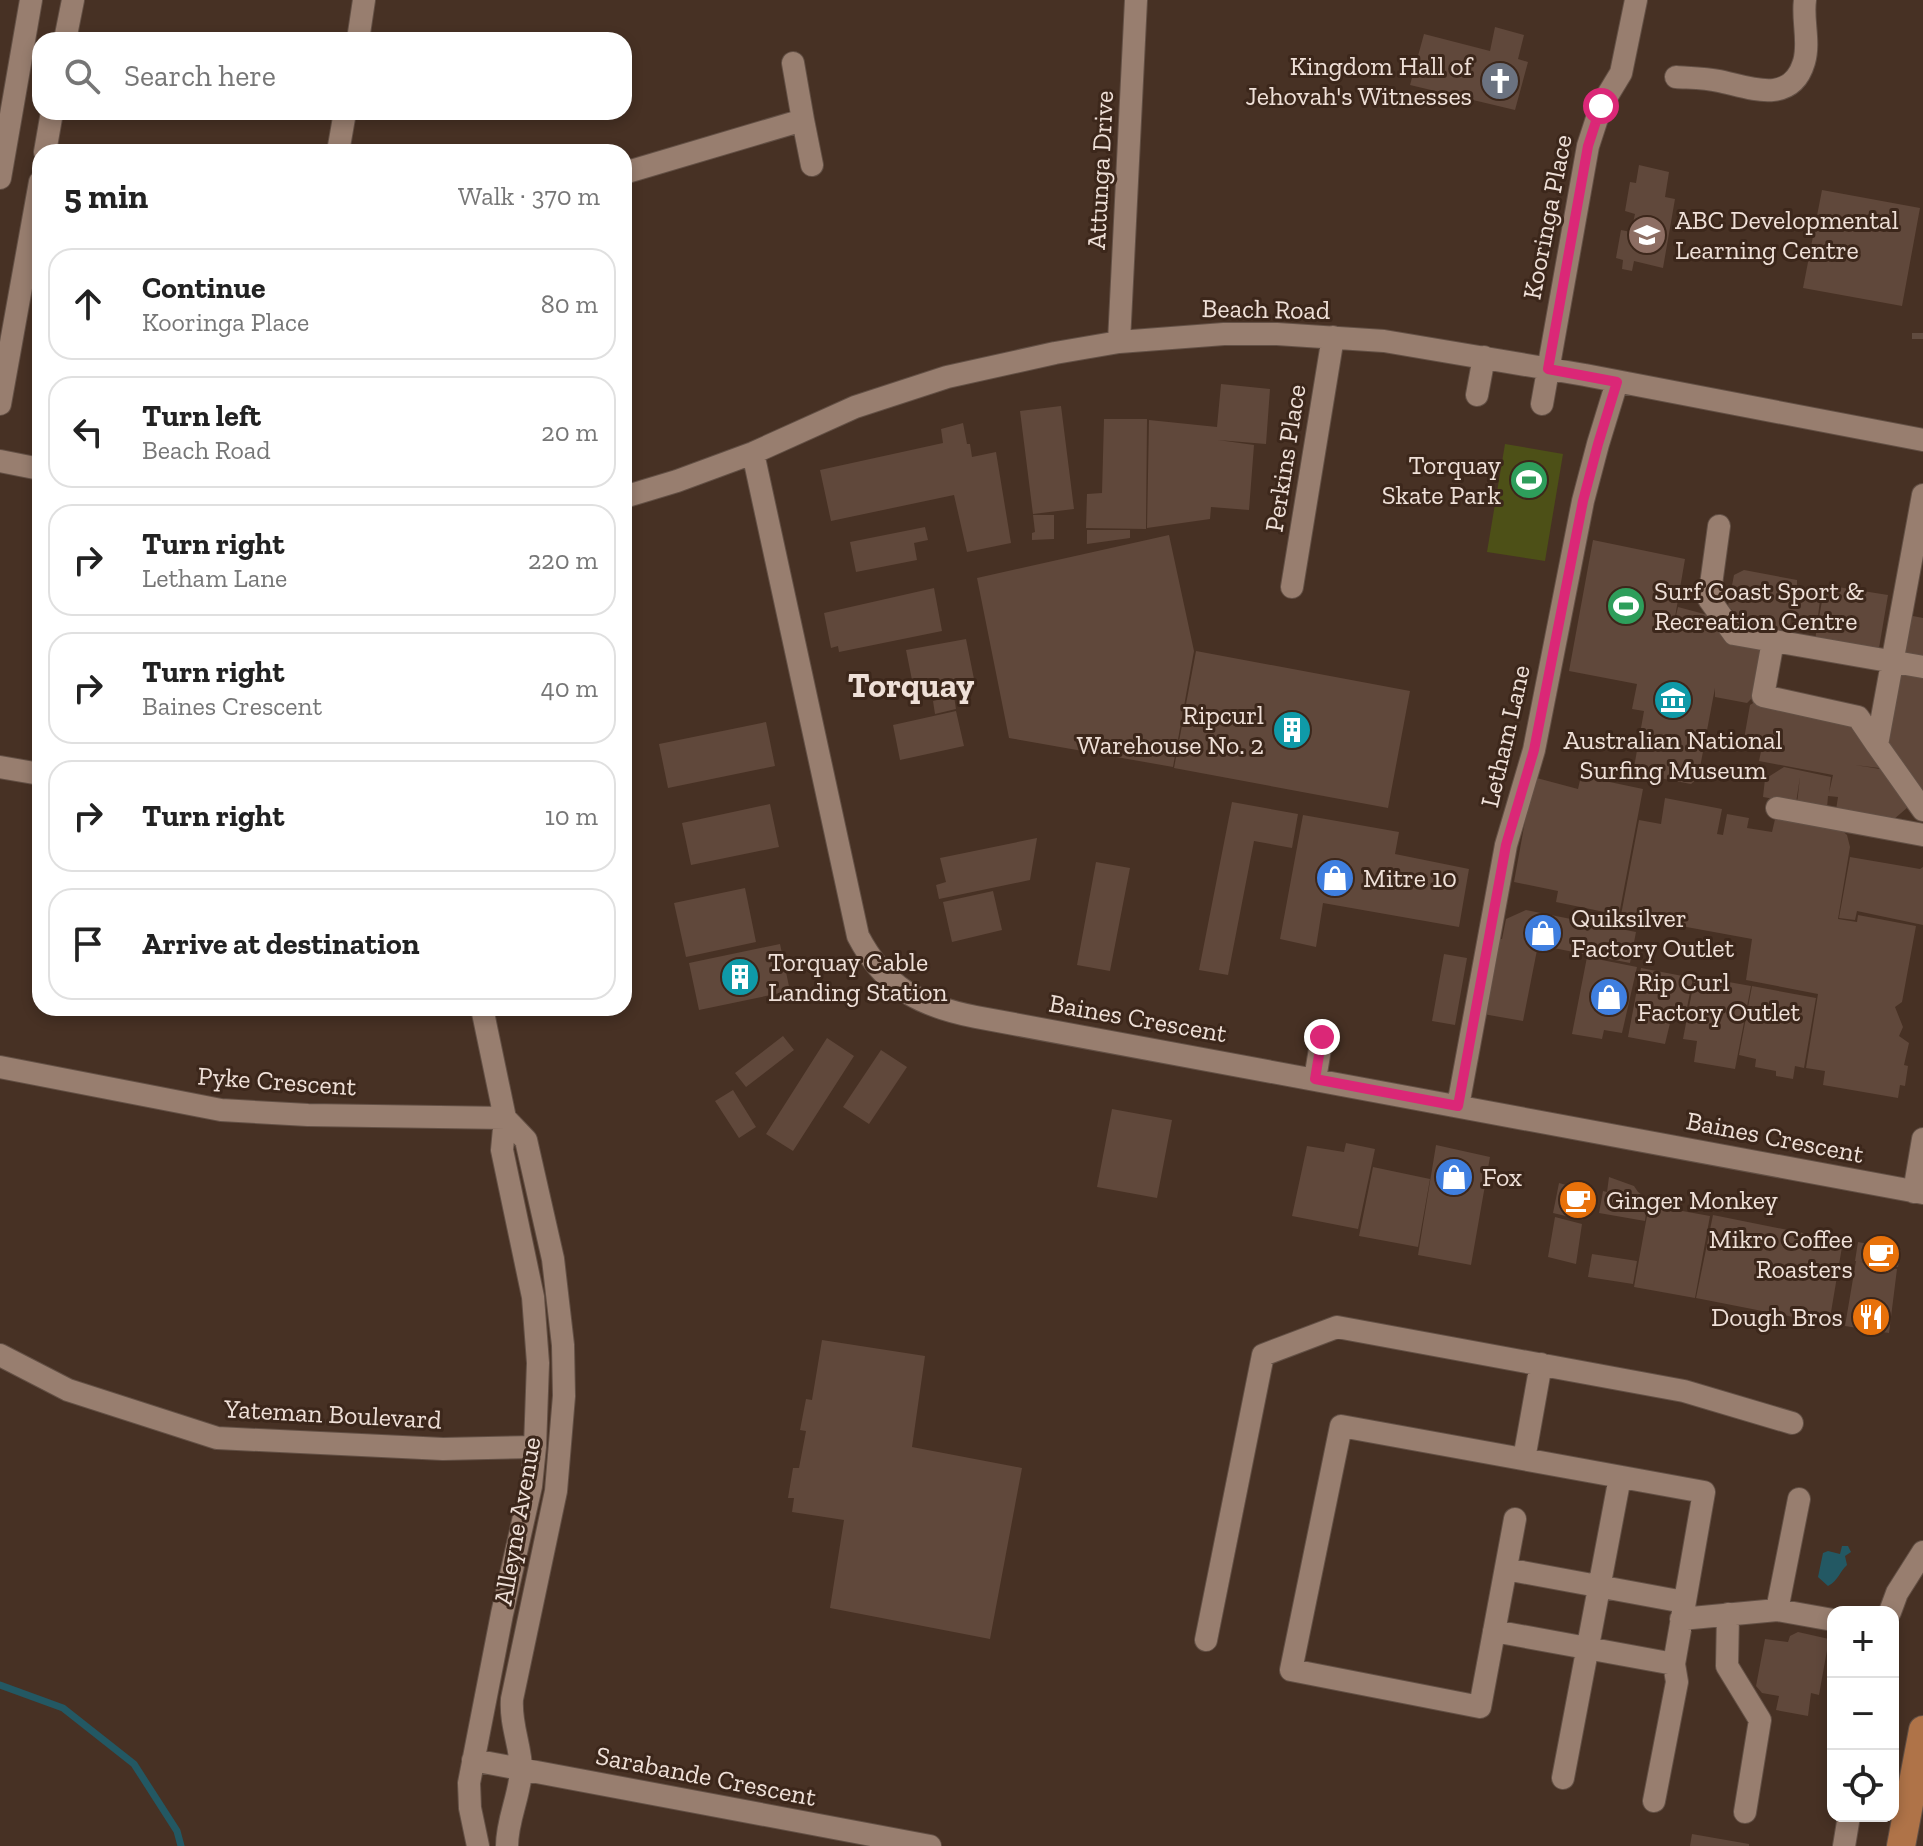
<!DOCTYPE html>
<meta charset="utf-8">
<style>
:root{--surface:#fff;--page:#f2f2f2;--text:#222;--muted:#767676;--line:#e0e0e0}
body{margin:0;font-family:"Zilla Slab",serif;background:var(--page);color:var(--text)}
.controls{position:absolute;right:24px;bottom:24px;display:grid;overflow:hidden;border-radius:16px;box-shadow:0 4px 12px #0003}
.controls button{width:72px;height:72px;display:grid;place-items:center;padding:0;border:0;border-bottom:2px solid var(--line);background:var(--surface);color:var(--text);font:40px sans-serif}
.stop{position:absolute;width:24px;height:24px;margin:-18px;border:6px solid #db2777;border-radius:50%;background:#fff}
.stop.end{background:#db2777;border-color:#fff;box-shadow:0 2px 8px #0008}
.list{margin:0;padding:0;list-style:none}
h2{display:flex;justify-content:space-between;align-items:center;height:104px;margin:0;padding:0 32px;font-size:34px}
h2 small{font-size:26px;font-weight:400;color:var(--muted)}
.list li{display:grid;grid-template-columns:52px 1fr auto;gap:24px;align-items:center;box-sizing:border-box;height:112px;margin:0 16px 16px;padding:0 16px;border:2px solid var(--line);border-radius:24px}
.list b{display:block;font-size:30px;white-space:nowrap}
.list p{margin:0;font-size:26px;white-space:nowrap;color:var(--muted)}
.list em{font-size:26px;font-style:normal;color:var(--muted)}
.icon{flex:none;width:44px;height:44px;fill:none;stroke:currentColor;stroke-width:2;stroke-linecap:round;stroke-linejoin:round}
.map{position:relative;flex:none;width:1923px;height:1846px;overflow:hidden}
.search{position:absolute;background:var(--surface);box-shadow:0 4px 12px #0003;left:32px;top:32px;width:600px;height:88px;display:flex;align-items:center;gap:20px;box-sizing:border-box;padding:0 28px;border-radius:24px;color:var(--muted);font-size:30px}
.panel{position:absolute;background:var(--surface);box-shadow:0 4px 12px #0003;left:32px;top:144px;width:600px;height:872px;border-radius:24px}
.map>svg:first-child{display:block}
.green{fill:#4d5017}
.water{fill:#235863}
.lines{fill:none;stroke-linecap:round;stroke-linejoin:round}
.stream{stroke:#235863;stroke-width:7}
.building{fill:#60483b}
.minor-tunnel{stroke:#604b3f;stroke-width:22;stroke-dasharray:22 11;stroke-linecap:butt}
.minor-casing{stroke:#635045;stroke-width:24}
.major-casing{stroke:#635045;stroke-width:30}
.minor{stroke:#987e6f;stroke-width:22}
.major{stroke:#af7348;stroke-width:28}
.route{stroke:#db2777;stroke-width:10}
.labels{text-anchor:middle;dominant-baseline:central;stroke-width:6;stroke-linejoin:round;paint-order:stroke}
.poi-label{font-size:26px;fill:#efe0d8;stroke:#3c271b;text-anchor:start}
.street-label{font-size:26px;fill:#efe0d8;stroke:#3c271b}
.district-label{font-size:34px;font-weight:bold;fill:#efe0d8;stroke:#3c271b}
</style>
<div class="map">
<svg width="1923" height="1846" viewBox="0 0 1923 1846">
<rect width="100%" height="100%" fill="#473124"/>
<path class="green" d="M 1505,444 L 1563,454 L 1545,561 L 1487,552 Z"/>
<path class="water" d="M 1842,1546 L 1848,1546 L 1851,1552 L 1845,1556 L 1847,1565 C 1839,1572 1839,1580 1828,1586 L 1818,1577 L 1823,1553 L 1828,1551 L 1840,1554 Z"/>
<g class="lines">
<path class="stream" d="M 0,1685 L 63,1708 L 134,1764 L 177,1831 L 181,1846"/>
</g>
<path class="building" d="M 1495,27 L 1524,35 L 1518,59 L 1528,62 L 1515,110 L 1410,85 L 1424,34 L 1490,51 Z
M 1639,165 L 1669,172 L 1665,197 L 1675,199 L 1663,268 L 1634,261 L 1632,271 L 1622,269 L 1623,260 L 1616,258 L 1621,230 L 1631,232 L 1635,214 L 1625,211 L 1630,182 L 1636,183 Z
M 1822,190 L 1920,208 L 1902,306 L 1803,288 Z
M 1221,384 L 1270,389 L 1266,444 L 1218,440 L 1254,445 L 1249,510 L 1211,507 L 1210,519 L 1147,528 L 1149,420 L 1217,427 Z
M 1061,406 L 1074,509 L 1033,514 L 1020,411 Z
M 1104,419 L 1147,419 L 1146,529 L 1086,528 L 1087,494 L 1102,493 Z
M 963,423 L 967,444 L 970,444 L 972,457 L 996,452 L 1011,543 L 967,552 L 954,495 L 831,521 L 820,470 L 943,443 L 941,429 Z
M 1033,515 L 1054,515 L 1054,539 L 1032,540 L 1032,533 L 1035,532 Z
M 925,527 L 928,540 L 914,543 L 917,560 L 856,572 L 850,542 Z
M 1087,530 L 1130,530 L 1130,538 L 1087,544 Z
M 1169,535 L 1194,651 L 1173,767 L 1009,738 L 977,578 Z
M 1593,540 L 1685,559 L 1673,629 L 1678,607 L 1708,615 L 1762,646 L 1752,698 L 1747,703 L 1715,697 L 1715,688 L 1698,778 L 1691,784 L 1633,773 L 1644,711 L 1632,709 L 1637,684 L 1569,671 Z
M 1744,570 L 1797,580 L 1797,586 L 1821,592 L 1817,624 L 1791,618 L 1789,633 L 1734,623 L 1736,614 L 1728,606 L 1734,575 Z
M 1825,585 L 1888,595 L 1878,654 L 1815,639 Z
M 934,588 L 942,631 L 839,652 L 838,646 L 831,648 L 824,613 Z
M 1908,615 L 1923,618 L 1923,660 L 1908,657 L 1901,646 Z
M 966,639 L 975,684 L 915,695 L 906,650 Z
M 1196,651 L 1410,691 L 1388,808 L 1174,768 Z
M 1923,671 L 1923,792 L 1885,738 L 1896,672 Z
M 954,696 L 956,709 L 935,714 L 933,701 Z
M 1758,700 L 1846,716 L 1879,768 L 1855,765 L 1880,769 L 1908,807 L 1893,820 L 1836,810 L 1838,797 L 1828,796 L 1827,808 L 1797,804 L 1800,777 L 1796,803 L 1763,797 L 1765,779 L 1784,767 L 1831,777 L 1829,793 L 1833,775 L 1759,761 L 1763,742 L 1744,739 L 1750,705 Z
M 956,711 L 964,746 L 900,760 L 893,725 Z
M 766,722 L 775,766 L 668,788 L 659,744 Z
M 1581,776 L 1643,789 L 1619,915 L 1556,902 L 1558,891 L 1514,882 L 1533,777 L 1578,789 Z
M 1665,798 L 1722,809 L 1717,834 L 1723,835 L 1727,814 L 1749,818 L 1747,828 L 1772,832 L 1776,815 L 1838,827 L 1847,835 L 1850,847 L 1838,919 L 1857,922 L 1858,915 L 1916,926 L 1902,1002 L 1895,1007 L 1903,1027 L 1899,1036 L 1909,1043 L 1904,1065 L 1908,1066 L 1905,1086 L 1900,1085 L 1898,1098 L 1823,1085 L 1825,1071 L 1806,1068 L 1818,994 L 1746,980 L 1752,939 L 1621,915 L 1639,820 L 1661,824 Z
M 1232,802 L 1298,814 L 1292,848 L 1254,841 L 1228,975 L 1199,970 Z
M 770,804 L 779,847 L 691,865 L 682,823 Z
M 1303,815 L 1399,832 L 1395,854 L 1469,869 L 1459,927 L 1323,903 L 1316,947 L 1280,939 Z
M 1037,838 L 1030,880 L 939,899 L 936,885 L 946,882 L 940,858 Z
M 1850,857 L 1920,869 L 1923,867 L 1923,925 L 1857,911 L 1855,920 L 1839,918 Z
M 1096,862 L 1130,868 L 1110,971 L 1077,965 Z
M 745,888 L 756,942 L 686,957 L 674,903 Z
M 993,891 L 1002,930 L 952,942 L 943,902 Z
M 1526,910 L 1636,932 L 1630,963 L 1538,945 L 1523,1021 L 1483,1014 L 1498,938 L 1502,939 L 1506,919 Z
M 780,944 L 790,991 L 699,1010 L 689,963 Z
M 1444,954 L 1467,958 L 1455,1025 L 1432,1021 Z
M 1587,957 L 1637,967 L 1622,1033 L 1604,1030 L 1602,1039 L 1572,1034 Z
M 1641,968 L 1693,978 L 1684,1022 L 1671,1019 L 1665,1044 L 1628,1037 Z
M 1695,976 L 1751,986 L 1735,1069 L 1694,1062 L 1697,1041 L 1683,1039 Z
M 1752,986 L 1816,998 L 1804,1068 L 1795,1066 L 1793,1079 L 1776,1076 L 1776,1071 L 1755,1067 L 1756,1059 L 1739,1055 Z
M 783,1036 L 794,1050 L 746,1087 L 735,1073 Z
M 827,1038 L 854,1056 L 793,1151 L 766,1134 Z
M 881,1050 L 907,1067 L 869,1124 L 843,1107 Z
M 733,1090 L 756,1127 L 739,1138 L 715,1101 Z
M 1112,1109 L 1172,1120 L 1157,1198 L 1097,1187 Z
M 1346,1143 L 1375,1149 L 1358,1229 L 1292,1216 L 1307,1146 L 1344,1152 Z
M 1436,1145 L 1490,1157 L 1471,1265 L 1418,1255 Z
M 1373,1167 L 1430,1179 L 1418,1247 L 1359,1236 Z
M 1609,1177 L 1634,1186 L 1638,1192 L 1648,1199 L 1645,1221 L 1599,1213 L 1603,1191 L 1607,1192 Z
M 1559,1183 L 1588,1191 L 1583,1220 L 1553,1213 Z
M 1649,1205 L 1710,1216 L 1695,1298 L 1634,1287 Z
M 1713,1215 L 1843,1241 L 1829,1324 L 1696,1298 Z
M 1555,1217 L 1582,1224 L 1576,1264 L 1548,1257 Z
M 1858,1242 L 1901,1250 L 1898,1267 L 1855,1261 Z
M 1592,1254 L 1637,1261 L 1633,1284 L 1588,1277 Z
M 1856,1261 L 1897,1269 L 1889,1333 L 1845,1326 Z
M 822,1340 L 925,1356 L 912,1447 L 1022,1468 L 990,1639 L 830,1608 L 844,1520 L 792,1512 L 794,1498 L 788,1498 L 793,1468 L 799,1468 L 806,1431 L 800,1430 L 806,1399 L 812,1400 Z
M 1798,1632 L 1829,1639 L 1819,1695 L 1811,1693 L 1808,1716 L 1776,1710 L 1779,1696 L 1762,1693 L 1756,1686 L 1765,1639 L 1788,1642 L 1790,1636 Z
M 1692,1834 L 1749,1844 L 1749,1846 L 1690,1846 Z"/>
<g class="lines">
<path class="minor-tunnel" d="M 1923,333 L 1923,339"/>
<g class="minor-casing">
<path id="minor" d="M 65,40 L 73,0
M 358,40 L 364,0
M 1676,77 C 1690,78 1705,78 1719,81 C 1748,87 1791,106 1804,62 C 1810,42 1802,20 1805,0
M 803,120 L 812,165
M 45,152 L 52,112
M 338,152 L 345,112
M 624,173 L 803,120 L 793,63
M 0,178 L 31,0
M 1119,342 L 1136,0
M 1477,395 L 1484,357
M 0,404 L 40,182
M 1542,404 L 1588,146 L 1601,106 L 1621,73 L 1636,0
M 753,453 L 858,936 C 885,988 920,1006 976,1017 L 1923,1193
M 0,461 L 40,469
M 1923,495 L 1877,745 L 1923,810
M 624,497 L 677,481 L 753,453 L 855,407 L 947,377 L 1055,353 L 1119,342 L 1224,334 L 1277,334 L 1384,341 L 1585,375 L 1923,440
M 1719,526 L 1709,599 L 1734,634 L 1923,667
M 1292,587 L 1333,337
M 1773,641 L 1763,696 L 1858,717 L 1877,745
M 0,767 L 40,774
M 1777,808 L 1923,835
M 0,1067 L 221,1110 L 308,1115 L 505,1118
M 1315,1079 L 1322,1037
M 1458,1106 L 1506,845 L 1534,750 L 1583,501 L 1598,444 L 1617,382
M 505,1118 L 526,1140 L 553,1259 L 563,1345 L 564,1396 L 556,1491 L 512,1699 C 510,1726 522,1749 521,1772 C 519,1798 507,1820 507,1846
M 1914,1192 L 1923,1139
M 0,1355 L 68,1390 L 217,1438 L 443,1449 L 535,1447
M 1524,1459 L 1541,1364
M 1515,1519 L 1480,1707 L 1291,1670 L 1341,1426 L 1704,1492 L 1674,1664 L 1677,1682 L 1654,1801
M 1506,1569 L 1684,1602
M 1777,1610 L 1799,1499
M 1890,1612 L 1897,1593 L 1923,1552
M 1728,1614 L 1727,1666 L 1760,1720 L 1745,1812
M 1681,1619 L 1777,1610 L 1833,1620
M 1494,1631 L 1674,1664
M 1206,1640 L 1263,1355 L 1337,1327 L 1684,1391 L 1792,1423
M 473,1760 L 930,1846
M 1563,1778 L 1620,1477
M 478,1846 L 470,1808 L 469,1783 L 502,1614 L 531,1486 L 535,1447 L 538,1363 L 533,1297 L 502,1150 L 505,1118 L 482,1008
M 1844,1846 L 1849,1816"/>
</g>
<g class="major-casing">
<path id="major" d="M 1901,1846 L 1923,1730"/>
</g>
<use href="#minor" class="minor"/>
<use href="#major" class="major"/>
</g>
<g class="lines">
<path class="route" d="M 1322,1037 L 1315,1079 L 1458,1106 L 1506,845 L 1534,750 L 1583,501 L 1598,444 L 1617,382 L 1548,369 L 1588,146 L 1601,106"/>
</g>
<defs>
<g id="church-disc" transform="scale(2)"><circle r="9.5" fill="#6b7280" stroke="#3c271b"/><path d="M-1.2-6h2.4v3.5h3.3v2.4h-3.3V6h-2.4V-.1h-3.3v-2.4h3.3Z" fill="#fff"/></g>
<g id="school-disc" transform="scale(2)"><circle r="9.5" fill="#8d6e63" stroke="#3c271b"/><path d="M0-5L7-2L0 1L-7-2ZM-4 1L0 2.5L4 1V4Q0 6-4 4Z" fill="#fff"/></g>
<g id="stadium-disc" transform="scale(2)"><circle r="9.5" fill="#2e9e5b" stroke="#3c271b"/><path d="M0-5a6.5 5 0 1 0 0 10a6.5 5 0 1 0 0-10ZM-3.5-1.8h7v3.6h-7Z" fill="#fff"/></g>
<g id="museum-disc" transform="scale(2)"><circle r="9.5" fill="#0f9aa8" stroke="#3c271b"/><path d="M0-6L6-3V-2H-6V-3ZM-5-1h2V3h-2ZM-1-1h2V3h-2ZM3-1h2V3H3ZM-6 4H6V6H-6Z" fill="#fff"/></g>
<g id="building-disc" transform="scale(2)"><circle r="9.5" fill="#0f9aa8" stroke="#3c271b"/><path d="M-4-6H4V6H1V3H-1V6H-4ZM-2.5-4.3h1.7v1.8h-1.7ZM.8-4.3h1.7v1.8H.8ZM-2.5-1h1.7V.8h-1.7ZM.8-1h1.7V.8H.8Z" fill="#fff"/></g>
<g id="shop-disc" transform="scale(2)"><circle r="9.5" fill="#3f7fe0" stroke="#3c271b"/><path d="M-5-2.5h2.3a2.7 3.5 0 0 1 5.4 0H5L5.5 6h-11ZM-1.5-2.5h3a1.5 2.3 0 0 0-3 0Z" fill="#fff"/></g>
<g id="cafe-disc" transform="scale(2)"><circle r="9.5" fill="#e8710a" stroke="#3c271b"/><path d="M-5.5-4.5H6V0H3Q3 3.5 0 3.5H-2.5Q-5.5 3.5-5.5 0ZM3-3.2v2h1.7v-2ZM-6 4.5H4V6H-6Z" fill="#fff"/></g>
<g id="restaurant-disc" transform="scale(2)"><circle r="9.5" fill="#e8710a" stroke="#3c271b"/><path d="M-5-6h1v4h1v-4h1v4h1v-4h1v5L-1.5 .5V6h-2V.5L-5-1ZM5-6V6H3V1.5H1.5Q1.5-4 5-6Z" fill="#fff"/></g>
</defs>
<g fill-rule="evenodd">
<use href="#church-disc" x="1500" y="81"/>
<use href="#school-disc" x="1647" y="235"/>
<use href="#stadium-disc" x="1529" y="480"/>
<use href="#stadium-disc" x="1626" y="606"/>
<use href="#museum-disc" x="1673" y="700"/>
<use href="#building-disc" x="1292" y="730"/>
<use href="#shop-disc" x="1335" y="878"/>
<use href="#shop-disc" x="1543" y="933"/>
<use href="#building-disc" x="740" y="977"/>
<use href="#shop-disc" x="1609" y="997"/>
<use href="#shop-disc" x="1454" y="1177"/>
<use href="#cafe-disc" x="1578" y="1200"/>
<use href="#cafe-disc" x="1881" y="1254"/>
<use href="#restaurant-disc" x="1871" y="1317"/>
</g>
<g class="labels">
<g class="poi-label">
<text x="1472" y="66" text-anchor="end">Kingdom Hall of<tspan x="1472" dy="30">Jehovah's Witnesses</tspan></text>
<text x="1675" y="220">ABC Developmental<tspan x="1675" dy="30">Learning Centre</tspan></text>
<text x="1501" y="465" text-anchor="end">Torquay<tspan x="1501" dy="30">Skate Park</tspan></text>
<text x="1654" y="591">Surf Coast Sport &amp;<tspan x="1654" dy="30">Recreation Centre</tspan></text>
<text x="1264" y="715" text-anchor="end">Ripcurl<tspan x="1264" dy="30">Warehouse No. 2</tspan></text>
<text x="1673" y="740" text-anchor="middle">Australian National<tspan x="1673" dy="30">Surfing Museum</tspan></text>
<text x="1363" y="878">Mitre 10</text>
<text x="1571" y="918">Quiksilver<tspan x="1571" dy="30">Factory Outlet</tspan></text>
<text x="768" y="962">Torquay Cable<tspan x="768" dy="30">Landing Station</tspan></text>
<text x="1637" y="982">Rip Curl<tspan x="1637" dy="30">Factory Outlet</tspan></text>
<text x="1482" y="1177">Fox</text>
<text x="1606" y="1200">Ginger Monkey</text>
<text x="1853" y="1239" text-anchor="end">Mikro Coffee<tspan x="1853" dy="30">Roasters</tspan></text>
<text x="1843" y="1317" text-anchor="end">Dough Bros</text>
</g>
<g class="street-label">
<text transform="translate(1100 170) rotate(-87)">Attunga Drive</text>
<text transform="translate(1547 217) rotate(-79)">Kooringa Place</text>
<text transform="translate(1266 309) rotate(1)">Beach Road</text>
<text transform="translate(1285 458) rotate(-81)">Perkins Place</text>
<text transform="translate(1505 736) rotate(-77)">Letham Lane</text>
<text transform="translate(1138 1018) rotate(10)">Baines Crescent</text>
<text transform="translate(277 1081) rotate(4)">Pyke Crescent</text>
<text transform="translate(1775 1137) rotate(11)">Baines Crescent</text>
<text transform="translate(333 1414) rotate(3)">Yateman Boulevard</text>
<text transform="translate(517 1521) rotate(-80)">Alleyne Avenue</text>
<text transform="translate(706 1776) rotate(11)">Sarabande Crescent</text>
</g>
<g class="district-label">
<text x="911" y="685">Torquay</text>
</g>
</g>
</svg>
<div class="controls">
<button>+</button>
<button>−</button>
<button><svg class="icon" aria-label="locate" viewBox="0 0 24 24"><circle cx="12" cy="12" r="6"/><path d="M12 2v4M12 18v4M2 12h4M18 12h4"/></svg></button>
</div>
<div class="stop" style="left:1601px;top:106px"></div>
<div class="stop end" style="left:1322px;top:1037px"></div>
<div class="search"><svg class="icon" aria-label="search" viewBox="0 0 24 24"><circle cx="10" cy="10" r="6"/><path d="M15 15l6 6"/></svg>Search here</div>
<section class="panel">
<h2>5 min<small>Walk · 370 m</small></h2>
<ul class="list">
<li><svg class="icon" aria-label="ahead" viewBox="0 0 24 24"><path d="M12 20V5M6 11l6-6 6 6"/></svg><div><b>Continue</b><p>Kooringa Place</p></div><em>80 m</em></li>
<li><svg class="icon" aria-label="left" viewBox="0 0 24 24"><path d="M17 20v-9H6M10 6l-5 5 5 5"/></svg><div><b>Turn left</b><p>Beach Road</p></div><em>20 m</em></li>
<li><svg class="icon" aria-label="right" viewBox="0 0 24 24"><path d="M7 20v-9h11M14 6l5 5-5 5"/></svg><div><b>Turn right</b><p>Letham Lane</p></div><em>220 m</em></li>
<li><svg class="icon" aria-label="right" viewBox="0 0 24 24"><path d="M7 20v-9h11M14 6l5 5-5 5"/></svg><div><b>Turn right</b><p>Baines Crescent</p></div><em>40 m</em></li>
<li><svg class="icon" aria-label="right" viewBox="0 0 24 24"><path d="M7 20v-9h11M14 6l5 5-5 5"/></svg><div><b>Turn right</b></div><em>10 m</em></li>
<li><svg class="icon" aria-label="arrive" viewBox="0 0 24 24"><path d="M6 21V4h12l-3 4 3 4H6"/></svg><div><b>Arrive at destination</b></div></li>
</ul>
</section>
</div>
